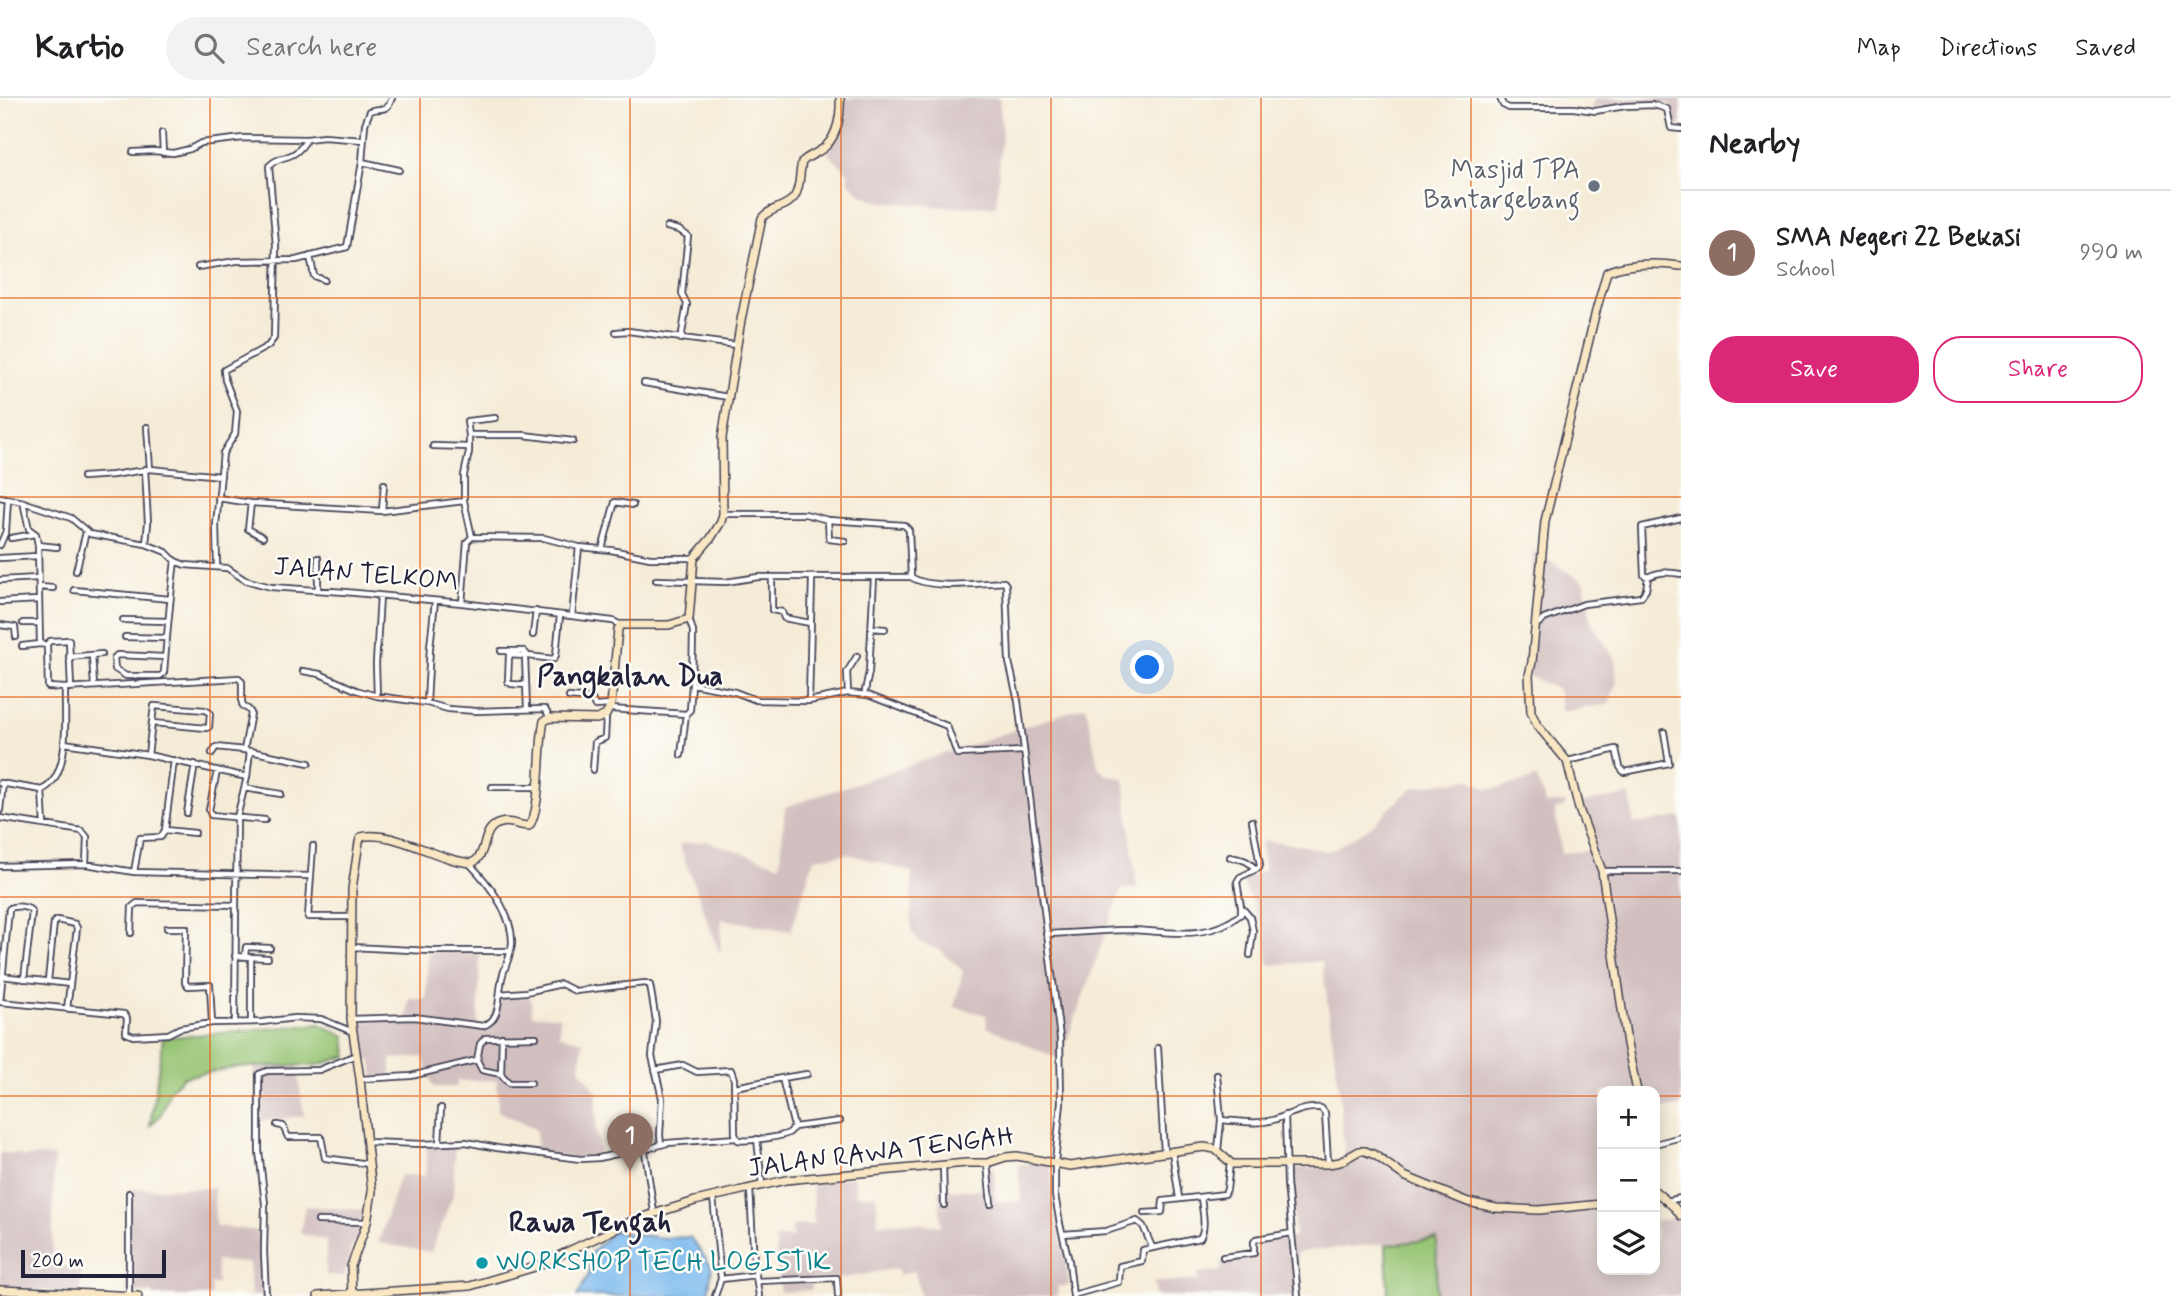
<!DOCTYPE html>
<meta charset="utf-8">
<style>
:root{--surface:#fff;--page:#f2f2f2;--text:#202124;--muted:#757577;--line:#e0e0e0;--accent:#db2777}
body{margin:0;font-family:Mynerve,sans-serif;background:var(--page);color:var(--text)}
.controls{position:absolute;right:21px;bottom:21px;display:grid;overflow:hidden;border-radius:14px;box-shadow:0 4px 18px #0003}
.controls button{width:63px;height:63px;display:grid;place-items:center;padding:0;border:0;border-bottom:2px solid var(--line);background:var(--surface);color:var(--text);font:35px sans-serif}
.scale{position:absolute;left:21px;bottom:18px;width:145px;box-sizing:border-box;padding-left:7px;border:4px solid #22223b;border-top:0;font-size:19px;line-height:24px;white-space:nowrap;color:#22223b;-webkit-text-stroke:5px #fdfcf7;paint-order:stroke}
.you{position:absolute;left:1148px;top:570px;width:24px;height:24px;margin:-18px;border:5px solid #fff;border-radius:50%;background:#1a73e8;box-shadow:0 0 0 10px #1a73e833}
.badge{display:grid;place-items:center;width:46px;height:46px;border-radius:50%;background:var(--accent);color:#fff;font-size:23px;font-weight:700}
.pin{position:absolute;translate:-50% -58px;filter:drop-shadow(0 2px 4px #0008)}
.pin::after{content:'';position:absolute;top:37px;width:24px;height:21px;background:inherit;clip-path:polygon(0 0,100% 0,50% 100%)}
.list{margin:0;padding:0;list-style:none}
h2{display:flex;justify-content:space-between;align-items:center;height:91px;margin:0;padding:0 28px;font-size:30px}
h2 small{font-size:23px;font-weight:400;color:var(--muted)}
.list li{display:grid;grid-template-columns:46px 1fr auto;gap:21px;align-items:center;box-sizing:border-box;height:126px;padding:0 28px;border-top:2px solid var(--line)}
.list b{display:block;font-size:26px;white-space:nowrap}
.list p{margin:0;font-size:23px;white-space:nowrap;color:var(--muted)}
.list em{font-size:23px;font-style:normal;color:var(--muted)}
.actions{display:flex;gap:14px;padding:21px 28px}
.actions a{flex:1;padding:16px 0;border:2px solid var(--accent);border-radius:28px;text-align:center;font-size:24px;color:var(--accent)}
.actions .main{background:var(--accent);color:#fff}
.icon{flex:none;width:38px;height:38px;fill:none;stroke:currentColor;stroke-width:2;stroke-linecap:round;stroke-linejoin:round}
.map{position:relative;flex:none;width:1681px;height:1198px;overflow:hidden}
header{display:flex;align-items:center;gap:42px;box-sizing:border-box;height:98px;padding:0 35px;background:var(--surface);border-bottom:2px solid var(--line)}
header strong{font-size:33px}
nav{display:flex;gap:38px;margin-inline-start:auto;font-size:24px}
.search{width:490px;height:63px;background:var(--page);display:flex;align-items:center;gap:18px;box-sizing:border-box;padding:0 24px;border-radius:38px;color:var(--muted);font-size:26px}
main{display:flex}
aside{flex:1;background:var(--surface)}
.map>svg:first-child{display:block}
.industrial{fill:#d2bfc0}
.green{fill:#94c371;stroke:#5b7256;stroke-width:2}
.water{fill:#7ab9ee;stroke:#4e6e94;stroke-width:2}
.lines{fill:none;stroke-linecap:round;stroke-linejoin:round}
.street-casing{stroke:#424053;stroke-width:8}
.secondary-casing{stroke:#424053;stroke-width:10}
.street{stroke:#fff;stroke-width:4.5}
.secondary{stroke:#f9e7c3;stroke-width:7}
.grid{fill:none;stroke:#e8590c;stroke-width:2;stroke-opacity:0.55}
.worship-dot{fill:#6b7280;stroke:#fdfcf7;stroke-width:2.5}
.culture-dot{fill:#0f9aa8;stroke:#fdfcf7;stroke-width:2.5}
.labels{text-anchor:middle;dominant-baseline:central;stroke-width:5;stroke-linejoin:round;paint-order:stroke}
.worship-label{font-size:26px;fill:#5b616d;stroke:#fdfcf7;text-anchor:end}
.street-label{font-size:26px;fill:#22223b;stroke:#fdfcf7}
.culture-label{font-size:26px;fill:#0d838f;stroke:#fdfcf7;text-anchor:start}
.neighbourhood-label{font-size:28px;font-weight:bold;fill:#22223b;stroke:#fdfcf7}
.quarter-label{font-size:30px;font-weight:bold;fill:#22223b;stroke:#fdfcf7}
</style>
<header>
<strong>Kartio</strong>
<div class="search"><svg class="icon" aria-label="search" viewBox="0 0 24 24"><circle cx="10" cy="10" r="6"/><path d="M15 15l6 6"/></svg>Search here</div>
<nav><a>Map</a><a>Directions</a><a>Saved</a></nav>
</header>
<main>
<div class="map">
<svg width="1681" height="1198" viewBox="0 0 1681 1198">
<rect width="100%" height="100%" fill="#fdfcf7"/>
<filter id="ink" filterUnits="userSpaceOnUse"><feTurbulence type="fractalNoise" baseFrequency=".0143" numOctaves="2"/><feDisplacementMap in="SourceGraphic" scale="14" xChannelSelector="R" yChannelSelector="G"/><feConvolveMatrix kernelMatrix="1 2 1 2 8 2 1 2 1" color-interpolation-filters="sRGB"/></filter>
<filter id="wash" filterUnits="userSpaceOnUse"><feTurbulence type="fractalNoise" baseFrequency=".00686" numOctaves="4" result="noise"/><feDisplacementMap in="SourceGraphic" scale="28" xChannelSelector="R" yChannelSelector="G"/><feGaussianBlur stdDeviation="1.57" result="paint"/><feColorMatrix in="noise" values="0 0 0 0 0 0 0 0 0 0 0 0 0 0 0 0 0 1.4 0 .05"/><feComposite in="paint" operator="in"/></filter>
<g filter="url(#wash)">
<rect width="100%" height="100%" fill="#f5ecd8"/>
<path class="industrial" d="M 843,0 L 999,0 L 1002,35 L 996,108 L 948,109 L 877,103 L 863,97 L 849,84 L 848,74 L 828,56 L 840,34 L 843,20 Z
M 1596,0 L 1681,0 L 1681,28 L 1674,27 L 1670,6 L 1654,4 L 1653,6 L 1609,7 L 1609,9 L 1590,10 Z
M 1533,453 L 1584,484 L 1592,526 L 1615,561 L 1617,584 L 1609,606 L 1562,614 L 1558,591 L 1528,578 Z
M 1086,608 L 1098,668 L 1105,676 L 1124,681 L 1137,790 L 1121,792 L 1060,962 L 987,929 L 986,917 L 954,909 L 963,873 L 940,852 L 921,845 L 911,833 L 912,774 L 848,756 L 814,760 L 791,833 L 722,821 L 720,856 L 679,746 L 707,743 L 780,767 L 785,709 Z
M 1537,680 L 1546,706 L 1565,704 L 1565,709 L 1555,712 L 1561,755 L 1596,752 L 1592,745 L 1581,705 L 1630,697 L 1634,726 L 1681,719 L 1681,1008 L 1655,1012 L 1655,993 L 1602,993 L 1602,1172 L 1655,1172 L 1655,1124 L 1681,1118 L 1681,1198 L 1436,1198 L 1436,1141 L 1297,1154 L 1299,1198 L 1155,1198 L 1154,1184 L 1198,1183 L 1198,1175 L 1221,1173 L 1221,1163 L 1258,1157 L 1257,1144 L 1295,1139 L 1290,1070 L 1332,1069 L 1345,1064 L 1340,999 L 1322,863 L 1269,867 L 1265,834 L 1242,782 L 1265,772 L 1261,750 L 1262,743 L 1300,747 L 1325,753 L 1334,751 L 1370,729 L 1412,690 L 1469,681 L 1489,692 Z
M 428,853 L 480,854 L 478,927 L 497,926 L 500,898 L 531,899 L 532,917 L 559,918 L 560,937 L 583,943 L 580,971 L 597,994 L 596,1030 L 600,1055 L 573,1060 L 537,1052 L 536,1032 L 498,1013 L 497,982 L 457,983 L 457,989 L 433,989 L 423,959 L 391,961 L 391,977 L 374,979 L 372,962 L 360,963 L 354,924 L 407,921 L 409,901 L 426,901 Z
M 297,968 L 304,1018 L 258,1023 L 254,969 Z
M 427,1045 L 455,1045 L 453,1097 L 431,1154 L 378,1145 L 400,1077 L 425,1078 Z
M 0,1055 L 20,1056 L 22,1059 L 54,1058 L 52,1168 L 81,1170 L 80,1195 L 0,1190 Z
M 1051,1063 L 1053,1113 L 1065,1155 L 1069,1187 L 1057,1189 L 1058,1198 L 920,1198 L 915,1173 L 899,1177 L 898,1170 L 845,1180 L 812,1181 L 811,1192 L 780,1194 L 775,1140 L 793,1139 L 792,1128 L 814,1126 L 812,1083 L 854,1079 L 856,1097 L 876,1097 L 878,1126 L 906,1124 L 941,1128 L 939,1092 L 984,1092 L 981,1069 L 994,1069 L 995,1104 L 1021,1103 L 1018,1067 Z
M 214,1090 L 215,1128 L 260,1133 L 267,1198 L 239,1198 L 251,1197 L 249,1165 L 216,1163 L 217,1186 L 211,1186 L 212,1198 L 153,1198 L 153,1195 L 127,1194 L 129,1091 Z
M 305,1108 L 364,1112 L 359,1139 L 351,1149 L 344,1178 L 326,1177 L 326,1142 L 300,1136 Z"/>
<path class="green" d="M 319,926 L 345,938 L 347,958 L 318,967 L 239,969 L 183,979 L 170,992 L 161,1017 L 150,1028 L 163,940 Z
M 1437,1141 L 1436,1198 L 1388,1198 L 1386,1147 Z"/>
<path class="water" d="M 613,1133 L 663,1140 L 690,1139 L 712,1169 L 708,1198 L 577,1198 L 590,1174 L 588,1158 Z"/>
</g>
<g filter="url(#ink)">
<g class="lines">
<g class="street-casing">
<path id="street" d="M 1500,0 L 1503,7 L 1509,10 L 1574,10 L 1595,13 L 1625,8 L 1654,7 L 1667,11 L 1671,30 L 1681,31
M 162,35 L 163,55
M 133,54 L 154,53 L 173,55 L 190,51 L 201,45 L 243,40 L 307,41 L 324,39 L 363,42
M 362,64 L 399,72
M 667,129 L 679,132 L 688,138 L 682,196 L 687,206 L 681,241
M 310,158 L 314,178 L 324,182
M 198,169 L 236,163 L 296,162 L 347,149 L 362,64 L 365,26 L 370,13 C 383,8 386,16 392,0
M 616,234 L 628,233 L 736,247
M 644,285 L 728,299
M 147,329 L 150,371
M 469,337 L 467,323 L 495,320
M 433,348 L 469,349
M 145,371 L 148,425 L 146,446
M 83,379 L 113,377 L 150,371 L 221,378
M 0,399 L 23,404 L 71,420 L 90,436 L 146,446 L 166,454 L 175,463 L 185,467 L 227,470 L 245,482 L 271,489 L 345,494 L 462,505 L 613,523 L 621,527
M 218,400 L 251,405 L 382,413 L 464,403 L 472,439 L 467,444 L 462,505
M 464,403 L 464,377 L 469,354 L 469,337 L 524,337 L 573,343
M 23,404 L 29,431 L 36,436 L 38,447 L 40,546 L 47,547 L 48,589 L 65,590
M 251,405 L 248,431 L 263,439
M 382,413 L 384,386
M 723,416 L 805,416 L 828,422 L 829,441 L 845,443
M 828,422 L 904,427 L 909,432 L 911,479 C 931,492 980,485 1004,484 L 1006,487 L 1009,564 L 1018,603 L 1060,940 L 1061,1004 L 1055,1065 L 1055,1097 L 1060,1126 L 1069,1163 L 1073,1198
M 473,439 L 544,440 L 579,449 L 611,452 L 650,460 L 694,460
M 11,440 L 35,436
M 0,447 L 6,433 L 8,401
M 38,447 L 57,449
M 602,451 L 615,404 L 633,407
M 0,460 L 38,458
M 217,468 L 216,427 L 223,355 L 235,336 L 237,313 L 225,282 L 224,272 L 268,248 L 274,240 L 276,147 L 269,68 C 282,54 292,66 307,41
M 76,473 L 86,434
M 1648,479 L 1644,477 L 1642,429 L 1681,420
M 772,480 L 772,512 L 782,514 L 784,520 L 810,525
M 0,482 L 38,480
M 656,482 L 726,484 L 758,479 L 911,479
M 39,489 L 53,490
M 74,492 L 170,501
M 318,492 L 318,460
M 0,504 L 38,502
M 572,518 L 579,449
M 123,522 L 168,523
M 23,525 L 39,525
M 0,527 L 15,529 L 16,539
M 1535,528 L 1544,521 L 1584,506 L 1641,499 L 1646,492 L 1648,479 C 1659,473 1669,474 1681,476
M 872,530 L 885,531
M 533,537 L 536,513
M 125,539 L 167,540
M 47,546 L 50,543 L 69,542 L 71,590
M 22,548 L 40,546
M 501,553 L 524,553 L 528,558 L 554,561 L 556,557 L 560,517
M 92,557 L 94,588
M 69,559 L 102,556
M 165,559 L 117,557 L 114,560 L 115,571 L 126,578 L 160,578 L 163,576 L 164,574 C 167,537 170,500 175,463
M 303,573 L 320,576 L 356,592 L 377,598 L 427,605 L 448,611 L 476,613 L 545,611 L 550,620
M 692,586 L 735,594 L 756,602 L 809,603 L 848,595 L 868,597 L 947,628 L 957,656 L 1024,653
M 526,587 L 511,586 L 508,584 L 509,557 L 525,558 L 527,611
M 865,593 L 869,574 L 874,479
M 848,595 L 847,574 L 857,558
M 377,598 L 376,566 L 380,498
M 569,599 L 592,601 L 595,608 L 610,607
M 809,603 L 812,480
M 427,605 L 430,549 L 435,503
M 610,611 L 686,616
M 64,645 L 148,657 L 247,679
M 212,655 L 216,649 L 244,652
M 148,657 L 154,608 L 205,612 L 210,615 L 209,629 L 206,630 L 153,625
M 681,657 L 686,616 L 690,612 L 692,586 L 693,533 L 689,521
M 174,662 L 165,732 L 195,735
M 1568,663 L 1616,651 L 1620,669 L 1624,674 L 1669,665 L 1664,634
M 593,672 L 595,644 L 605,640 L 606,620 L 604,618
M 217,673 L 209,712 L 211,717 L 265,722
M 0,685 L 42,692 C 72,677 64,618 65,590 L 239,580 L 242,584 L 242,606 L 244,609 L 248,611 L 251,615 L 244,652 L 250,653
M 492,689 L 538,689
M 244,690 L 281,696
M 42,692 L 44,727
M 0,712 L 3,685
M 187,715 L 195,666
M 0,720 L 82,733 L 87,739 L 86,766
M 313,748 L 308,819 L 351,819
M 1230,759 C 1240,761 1250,762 1255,772
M 0,768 L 86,766 L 134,774 L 310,778
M 1602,773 L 1681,773
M 134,774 L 140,740 L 161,739 L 165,732
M 167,830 L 186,830 L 185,885 L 188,888 L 210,887 L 212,925
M 131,835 L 132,809 L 137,805 L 236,807 L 237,719 L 247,679 L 250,653 L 309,665
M 1046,836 C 1072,835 1098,833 1124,832 C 1165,832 1206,845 1241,816 L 1241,809
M 352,849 L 430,853 L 510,853
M 1250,857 L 1253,833 L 1250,819 L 1241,809 L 1237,784 L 1240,779 L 1259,770 L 1260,767 L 1252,723
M 235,858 L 251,859 L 251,924
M 245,858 L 246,849 L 270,850
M 251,859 L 268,860
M 1,878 L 70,886
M 48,883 L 54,824 L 57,822 L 75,826 L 77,830 L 67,911
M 500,896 L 526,894 L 561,886 L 575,893 L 645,885 L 650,887 L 656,923 L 652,958 L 662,1000 L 660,1037 L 661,1046
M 0,904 L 124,916 L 127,920 L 126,935 L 133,938 L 168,936 L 180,930 L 212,925 L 262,924 L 295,920 L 321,921 L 353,934
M 0,904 L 9,811 C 14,807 29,808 32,814 L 24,881
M 352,921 L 414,919 L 483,928 C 501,922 498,901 501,886 C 502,872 512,858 512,844 C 512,814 488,785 469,765
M 235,925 L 236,807
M 1158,950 L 1164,1054
M 477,962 L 482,972 L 501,976 L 509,985 L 531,985
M 655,972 L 683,967 L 697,974 L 731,972 L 734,981 L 735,1036 L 738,1042 C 746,1044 784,1039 790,1034 C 792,1032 793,1030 794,1029
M 501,976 L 502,939
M 807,976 L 782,980 L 794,1029 L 840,1023
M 1217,977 L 1221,1022 L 1218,1052
M 361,981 L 411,978 L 477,962 L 480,946 L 485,940 L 536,939
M 735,989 L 782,980
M 1285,1017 L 1287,1085 L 1298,1198
M 1221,1022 C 1238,1023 1256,1027 1273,1022 C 1290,1017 1303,1008 1321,1010 L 1325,1015 L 1328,1065
M 277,1027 L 283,1028 L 288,1039 L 321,1039 L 325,1060 L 369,1066
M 757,1041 L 762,1087
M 366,1044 L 423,1046 L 466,1044 L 497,1050 L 580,1061 L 599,1060 L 642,1050 L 645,1054 L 654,1114
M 439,1045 L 441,1010
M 1655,1046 L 1681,1039
M 644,1052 L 667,1045 L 737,1040
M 1172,1053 L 1179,1100
M 987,1065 L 991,1106
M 943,1067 L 944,1107
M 750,1091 L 754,1165 L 759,1198
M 713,1099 L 721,1181 L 715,1198
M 1667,1103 L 1681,1100
M 1144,1115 L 1162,1114 L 1163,1103 L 1225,1096 L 1227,1091 L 1230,1065
M 318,1123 L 366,1124
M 1063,1136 L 1106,1133 L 1137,1123 L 1143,1128 L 1152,1149
M 1223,1159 L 1254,1155 L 1254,1144 L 1256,1141 L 1292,1135
M 721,1181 L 756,1177
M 757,1183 L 837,1180 L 838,1198
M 129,1197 L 129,1095
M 1073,1197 L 1119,1184 L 1120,1168 L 1142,1163 L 1143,1152 L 1200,1140 C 1207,1129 1202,1112 1201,1099
M 266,1198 L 264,1154 L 265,1106 L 259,1053 L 259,976 L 267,973 L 319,972 L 356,957"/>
</g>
<g class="secondary-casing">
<path id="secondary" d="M 1637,993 L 1627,946 L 1602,773 L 1579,711 L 1567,663 L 1537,627 L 1531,614 L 1529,577 L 1532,564 L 1545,423 L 1596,213 L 1607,174 C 1629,164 1657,165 1681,168
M 1655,1093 L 1675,1110 L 1681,1118
M 0,1192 L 138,1198
M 318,1198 L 470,1188 L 535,1169 L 634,1122 L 695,1103 L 786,1082 L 966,1065 L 987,1065 L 1006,1059 L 1017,1058 L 1070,1068 L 1204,1049 L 1215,1051 L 1232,1066 L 1328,1066 L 1340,1064 L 1359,1053 L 1365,1053 L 1375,1057 L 1404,1078 L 1468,1104 L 1496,1110 L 1539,1112 L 1602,1106
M 352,1198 L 351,1168 L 367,1124 L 372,1094 L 360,981 L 351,921 L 352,791 L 359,744 L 361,739 C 393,731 438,763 472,765 C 489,757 480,729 501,725 C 509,722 520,728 529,728 C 542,713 538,646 544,623 L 550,620 L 597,621 L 606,617 L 611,607 L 618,531 L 621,527 L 669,527 L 689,521 L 694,460 L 711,440 L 721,424 L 723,416 L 722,340 L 741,222 L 762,120 C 770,109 788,110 795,98 C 801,87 799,75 802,64 C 809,57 819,55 826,48 C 838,36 841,16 840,0"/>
</g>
<use href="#street" class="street"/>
<use href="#secondary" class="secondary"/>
</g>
</g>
<path class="grid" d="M 210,0 L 210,1198M 420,0 L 420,1198M 630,0 L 630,1198M 841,0 L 841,1198M 1051,0 L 1051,1198M 1261,0 L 1261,1198M 1471,0 L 1471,1198M 0,200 L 1681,200M 0,399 L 1681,399M 0,599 L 1681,599M 0,799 L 1681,799M 0,998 L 1602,998M 1655,998 L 1681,998"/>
<circle class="worship-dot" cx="1594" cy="88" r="7"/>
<circle class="culture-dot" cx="482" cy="1165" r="7"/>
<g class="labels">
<g class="worship-label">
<text x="1580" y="73">Masjid TPA<tspan x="1580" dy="30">Bantargebang</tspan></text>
</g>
<g class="street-label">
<text transform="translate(366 477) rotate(5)">JALAN TELKOM</text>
<text transform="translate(881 1055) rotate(-7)">JALAN RAWA TENGAH</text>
</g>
<g class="culture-label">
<text x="496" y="1165">WORKSHOP TECH LOGISTIK</text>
</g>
<g class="neighbourhood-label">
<text x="630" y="579">Pangkalan Dua</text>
</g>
<g class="quarter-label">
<text x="590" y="1124">Rawa Tengah</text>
</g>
</g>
</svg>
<div class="controls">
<button>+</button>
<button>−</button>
<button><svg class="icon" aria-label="layers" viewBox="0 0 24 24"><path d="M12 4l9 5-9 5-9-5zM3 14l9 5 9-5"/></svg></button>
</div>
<div class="scale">200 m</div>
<div class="you"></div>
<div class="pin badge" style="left:630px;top:1073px;background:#8d6e63">1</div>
</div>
<aside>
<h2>Nearby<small></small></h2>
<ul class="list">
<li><span class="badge" style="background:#8d6e63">1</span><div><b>SMA Negeri 22 Bekasi</b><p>School</p></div><em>990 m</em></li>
</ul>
<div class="actions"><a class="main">Save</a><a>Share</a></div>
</aside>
</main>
